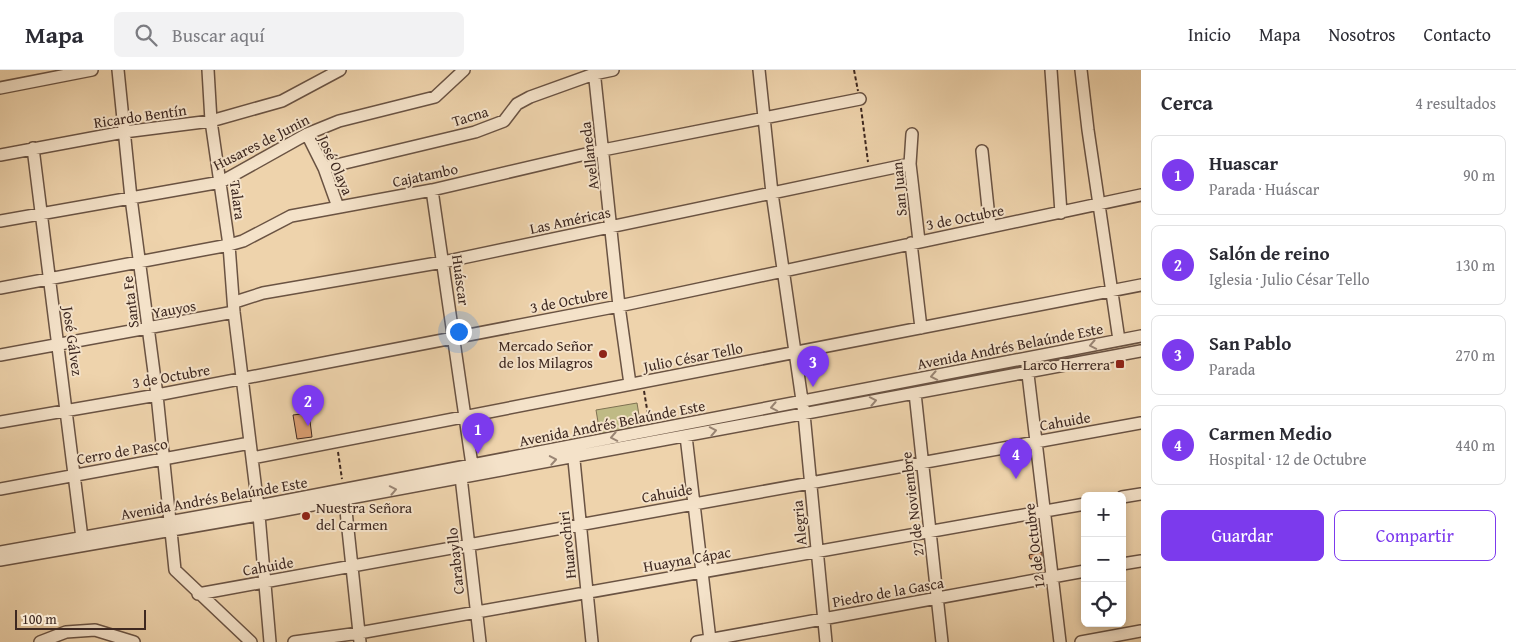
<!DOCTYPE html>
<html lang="es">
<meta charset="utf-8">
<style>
:root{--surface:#fff;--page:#f2f2f3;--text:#2b2b33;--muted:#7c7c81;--line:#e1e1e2;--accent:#7c3aed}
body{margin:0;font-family:"Gentium Book Plus",serif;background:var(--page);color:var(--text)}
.controls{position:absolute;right:15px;bottom:15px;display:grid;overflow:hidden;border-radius:8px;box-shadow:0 2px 8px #0003}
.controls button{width:45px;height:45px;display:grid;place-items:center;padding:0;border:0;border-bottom:1px solid var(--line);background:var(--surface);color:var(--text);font:25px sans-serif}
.scale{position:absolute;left:15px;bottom:12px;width:131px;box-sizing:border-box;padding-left:5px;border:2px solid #3e2820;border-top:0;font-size:14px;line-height:18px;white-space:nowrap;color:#3e2820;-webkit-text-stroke:4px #f4e2c9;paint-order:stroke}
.you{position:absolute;left:458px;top:261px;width:18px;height:18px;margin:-12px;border:4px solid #fff;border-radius:50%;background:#1a73e8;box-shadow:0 0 0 8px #1a73e833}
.badge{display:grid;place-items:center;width:32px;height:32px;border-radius:50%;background:var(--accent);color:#fff;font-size:16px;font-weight:700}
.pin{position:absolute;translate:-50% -41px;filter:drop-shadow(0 1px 2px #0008)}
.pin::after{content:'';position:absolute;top:26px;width:18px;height:15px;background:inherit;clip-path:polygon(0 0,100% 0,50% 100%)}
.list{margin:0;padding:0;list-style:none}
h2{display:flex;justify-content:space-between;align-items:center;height:65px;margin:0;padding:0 20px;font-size:21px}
h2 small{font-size:16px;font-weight:400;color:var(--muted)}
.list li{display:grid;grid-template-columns:32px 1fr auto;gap:15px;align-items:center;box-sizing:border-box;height:80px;margin:0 10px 10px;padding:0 10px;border:1px solid var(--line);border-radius:8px}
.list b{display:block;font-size:19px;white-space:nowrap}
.list p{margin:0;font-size:16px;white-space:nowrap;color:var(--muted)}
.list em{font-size:16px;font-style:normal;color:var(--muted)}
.actions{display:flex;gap:10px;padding:15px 20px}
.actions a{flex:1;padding:11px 0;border:1px solid var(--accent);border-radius:8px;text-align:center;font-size:18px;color:var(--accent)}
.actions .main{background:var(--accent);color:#fff}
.icon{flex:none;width:28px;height:28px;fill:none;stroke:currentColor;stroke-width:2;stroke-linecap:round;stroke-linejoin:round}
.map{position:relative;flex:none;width:1141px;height:572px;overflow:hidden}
header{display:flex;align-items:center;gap:30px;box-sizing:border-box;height:70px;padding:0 25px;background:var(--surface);border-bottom:1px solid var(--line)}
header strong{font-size:24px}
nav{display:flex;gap:28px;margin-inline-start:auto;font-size:18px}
.search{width:350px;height:45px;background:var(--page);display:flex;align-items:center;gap:12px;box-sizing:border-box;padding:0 18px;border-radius:8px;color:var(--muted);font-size:19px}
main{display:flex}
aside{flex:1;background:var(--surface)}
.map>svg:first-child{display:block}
.green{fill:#bfba85;stroke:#7e7152}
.building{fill:#dc9f73;stroke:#3e2820}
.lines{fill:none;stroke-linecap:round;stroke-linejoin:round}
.minor-casing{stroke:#6a5343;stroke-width:14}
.path{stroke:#3e2820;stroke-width:2;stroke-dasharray:4 2.5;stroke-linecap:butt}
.minor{stroke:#f4e2c9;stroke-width:11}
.oneway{stroke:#998574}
.poi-dot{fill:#8f2418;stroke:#f4e2c9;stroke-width:2}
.labels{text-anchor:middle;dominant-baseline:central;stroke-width:4;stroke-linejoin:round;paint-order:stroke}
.street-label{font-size:15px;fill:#3e2820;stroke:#f4e2c9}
.poi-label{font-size:15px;fill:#3e2820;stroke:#f4e2c9;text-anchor:end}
</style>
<header>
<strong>Mapa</strong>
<div class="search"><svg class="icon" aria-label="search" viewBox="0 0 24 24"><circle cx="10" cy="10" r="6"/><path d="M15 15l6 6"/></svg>Buscar aquí</div>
<nav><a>Inicio</a><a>Mapa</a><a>Nosotros</a><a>Contacto</a></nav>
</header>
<main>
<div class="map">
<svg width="1141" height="572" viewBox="0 0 1141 572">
<rect width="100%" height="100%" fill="#eed3ac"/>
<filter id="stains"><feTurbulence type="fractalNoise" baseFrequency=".004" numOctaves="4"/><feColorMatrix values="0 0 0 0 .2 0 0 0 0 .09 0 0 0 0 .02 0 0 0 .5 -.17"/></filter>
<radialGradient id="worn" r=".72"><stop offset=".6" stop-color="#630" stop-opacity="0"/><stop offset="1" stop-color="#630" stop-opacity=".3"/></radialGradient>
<path class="green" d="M 637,333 L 641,357 L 600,364 L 596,340 Z"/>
<path class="building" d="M 309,343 L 312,367 L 297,369 L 293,345 Z
M 1042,482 L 1042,488 L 1030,489 L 1029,485 Z"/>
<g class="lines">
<g class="minor-casing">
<path id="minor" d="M 118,0 L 131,128 L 157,325 L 175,500 L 251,572
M 208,0 L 211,51 L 229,175 L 234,242 L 259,445 L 270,572
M 594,0 L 619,236 L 630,314
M 759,0 L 772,123 L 804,344 L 826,572
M 1051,0 L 1061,143
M 1081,0 L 1088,60 L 1119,270
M 0,18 L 92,0
M 307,64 L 324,98 L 338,137
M 912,64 L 910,94 L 919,171
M 33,78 L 82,468
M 982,81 L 990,157
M 0,85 L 124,62 L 211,51 L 282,31 L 340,0
M 324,98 L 475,62 L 504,51 L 517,34 L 530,27 L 594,4 L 613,0
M 432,120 L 472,395
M 0,151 L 221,112 L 307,64 L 339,51 L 435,27 L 464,0
M 911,173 L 921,258
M 0,218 L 229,175 L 243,171 L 291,146 L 432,120 L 603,80 L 860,29
M 235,232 L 263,223 L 443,192 L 910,94
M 0,285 L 234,242
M 1027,296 L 1060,572
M 915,323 L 942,572
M 0,352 L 157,325 L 619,236 L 1141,125
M 686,366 L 710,570
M 573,380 L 592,572
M 252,388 L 1141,215
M 461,407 L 480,572
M 0,419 L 250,373
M 344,422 L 360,572
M 1122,427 L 1141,424
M 0,482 L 258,436 L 1141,266
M 0,490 L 259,445 L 1141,281
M 1122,494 L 1141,491
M 198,524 L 1141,353
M 40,572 L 66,562 L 95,560 L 134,572
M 294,572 L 359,563 L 1085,434
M 697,572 L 1085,501
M 1081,572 L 1141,561"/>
</g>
<path class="path" d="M 854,0 L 858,21
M 861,38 L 868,92
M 644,321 L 649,351
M 338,382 L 342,409"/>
<use href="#minor" class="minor"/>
</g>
<defs><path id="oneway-chevron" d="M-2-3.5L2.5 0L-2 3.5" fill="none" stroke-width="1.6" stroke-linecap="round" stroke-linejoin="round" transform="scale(1.25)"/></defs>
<g class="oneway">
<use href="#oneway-chevron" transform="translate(1093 275) rotate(169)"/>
<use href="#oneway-chevron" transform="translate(934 306) rotate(169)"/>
<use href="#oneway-chevron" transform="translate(873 331) rotate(-11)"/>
<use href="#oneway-chevron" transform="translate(774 337) rotate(169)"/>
<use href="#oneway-chevron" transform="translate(713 361) rotate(-11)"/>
<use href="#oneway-chevron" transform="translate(614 367) rotate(169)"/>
<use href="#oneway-chevron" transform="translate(553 390) rotate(-10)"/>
<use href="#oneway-chevron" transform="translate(393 420) rotate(-11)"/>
</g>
<g class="poi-dot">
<circle cx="603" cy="284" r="5"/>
<rect x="1115" y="289" width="10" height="10" rx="2.5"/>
<circle cx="306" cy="446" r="5"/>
</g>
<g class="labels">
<g class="street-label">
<text transform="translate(140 46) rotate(-8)">Ricardo Bentín</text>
<text transform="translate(470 46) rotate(-17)">Tacna</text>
<text transform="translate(261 72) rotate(-27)">Husares de Junin</text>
<text transform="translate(589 86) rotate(-97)">Avellaneda</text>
<text transform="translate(336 95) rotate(66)">José Olaya</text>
<text transform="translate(425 105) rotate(-12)">Cajatambo</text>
<text transform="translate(899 119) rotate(-95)">San Juan</text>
<text transform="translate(238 130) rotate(82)">Talara</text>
<text transform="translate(965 147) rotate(-11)">3 de Octubre</text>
<text transform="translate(570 150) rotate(-12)">Las Américas</text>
<text transform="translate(461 210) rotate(82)">Huáscar</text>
<text transform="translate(569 230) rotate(-11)">3 de Octubre</text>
<text transform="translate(130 232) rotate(-97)">Santa Fe</text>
<text transform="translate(174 239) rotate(-10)">Yauyos</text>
<text transform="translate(73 271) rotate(82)">José Gálvez</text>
<text transform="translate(1010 276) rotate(-11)">Avenida Andrés Belaúnde Este</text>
<text transform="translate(693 287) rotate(-11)">Julio César Tello</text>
<text transform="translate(171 306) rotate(-10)">3 de Octubre</text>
<text transform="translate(1065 351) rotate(-10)">Cahuide</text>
<text transform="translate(612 353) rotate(-11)">Avenida Andrés Belaúnde Este</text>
<text transform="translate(122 381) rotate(-10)">Cerro de Pasco</text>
<text transform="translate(667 423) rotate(-10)">Cahuide</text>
<text transform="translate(214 428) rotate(-10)">Avenida Andrés Belaúnde Este</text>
<text transform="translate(912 434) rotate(-97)">27 de Noviembre</text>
<text transform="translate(799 453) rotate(-95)">Alegria</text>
<text transform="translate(567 475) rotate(-96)">Huarochiri</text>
<text transform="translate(1034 476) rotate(-97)">12 de Octubre</text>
<text transform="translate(687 489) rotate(-10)">Huayna Cápac</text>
<text transform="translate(455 491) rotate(-96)">Carabayllo</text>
<text transform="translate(268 496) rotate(-10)">Cahuide</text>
<text transform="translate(888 522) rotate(-10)">Piedro de la Gasca</text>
</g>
<g class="poi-label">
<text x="593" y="275">Mercado Señor<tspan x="593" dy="17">de los Milagros</tspan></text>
<text x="1110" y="294">Larco Herrera</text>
<text x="316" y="437" text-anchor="start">Nuestra Señora<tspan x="316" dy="17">del Carmen</tspan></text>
</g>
</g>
<rect width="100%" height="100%" filter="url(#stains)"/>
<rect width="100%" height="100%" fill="url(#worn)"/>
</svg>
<div class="controls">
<button>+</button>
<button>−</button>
<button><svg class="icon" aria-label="locate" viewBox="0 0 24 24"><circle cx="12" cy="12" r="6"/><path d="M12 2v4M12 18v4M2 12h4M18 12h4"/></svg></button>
</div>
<div class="scale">100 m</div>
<div class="you"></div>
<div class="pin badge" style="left:478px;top:384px">1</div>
<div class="pin badge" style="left:308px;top:356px">2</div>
<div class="pin badge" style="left:813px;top:317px">3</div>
<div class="pin badge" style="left:1016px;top:409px">4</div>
</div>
<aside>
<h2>Cerca<small>4 resultados</small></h2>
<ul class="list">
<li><span class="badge">1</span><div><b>Huascar</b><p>Parada · Huáscar</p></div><em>90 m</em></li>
<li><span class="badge">2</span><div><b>Salón de reino</b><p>Iglesia · Julio César Tello</p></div><em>130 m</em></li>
<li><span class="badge">3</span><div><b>San Pablo</b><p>Parada</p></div><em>270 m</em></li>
<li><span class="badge">4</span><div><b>Carmen Medio</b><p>Hospital · 12 de Octubre</p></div><em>440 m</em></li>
</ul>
<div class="actions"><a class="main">Guardar</a><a>Compartir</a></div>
</aside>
</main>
